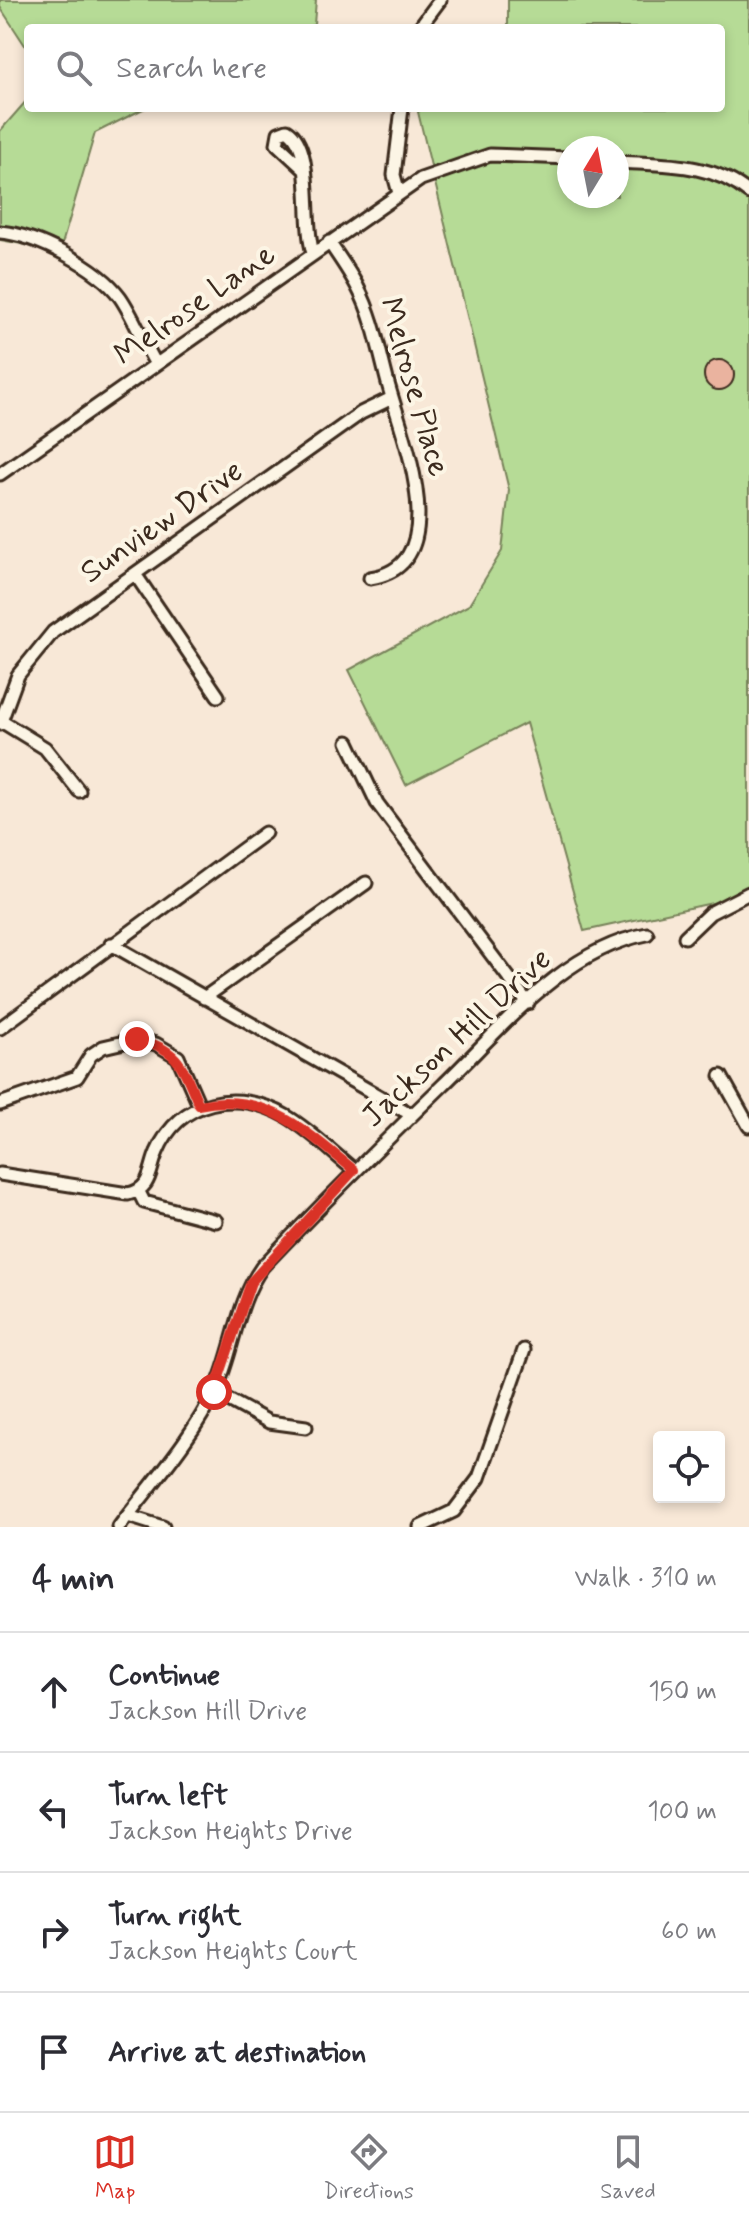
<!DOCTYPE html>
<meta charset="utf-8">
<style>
:root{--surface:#fff;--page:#f7f7f7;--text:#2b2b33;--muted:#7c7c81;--line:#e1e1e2;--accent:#d93025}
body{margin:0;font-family:Mynerve,sans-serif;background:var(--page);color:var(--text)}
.controls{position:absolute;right:24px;bottom:24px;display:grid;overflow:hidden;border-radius:8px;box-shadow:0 4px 12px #0003}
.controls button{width:72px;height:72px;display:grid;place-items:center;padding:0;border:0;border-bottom:2px solid var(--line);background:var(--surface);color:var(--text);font:40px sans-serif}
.compass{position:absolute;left:557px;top:136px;width:72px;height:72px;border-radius:50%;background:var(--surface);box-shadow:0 4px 12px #0003;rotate:10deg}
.stop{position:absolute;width:24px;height:24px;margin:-18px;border:6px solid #d93025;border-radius:50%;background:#fff}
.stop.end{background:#d93025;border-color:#fff;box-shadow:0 2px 8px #0008}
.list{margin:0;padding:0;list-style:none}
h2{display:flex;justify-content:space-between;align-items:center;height:104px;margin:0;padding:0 32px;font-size:34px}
h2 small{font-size:26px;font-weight:400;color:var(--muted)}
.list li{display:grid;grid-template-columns:52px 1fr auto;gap:24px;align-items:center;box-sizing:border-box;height:120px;padding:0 32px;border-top:2px solid var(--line)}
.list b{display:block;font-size:30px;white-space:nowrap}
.list p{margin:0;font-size:26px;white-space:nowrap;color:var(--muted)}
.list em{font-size:26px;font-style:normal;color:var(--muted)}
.icon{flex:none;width:44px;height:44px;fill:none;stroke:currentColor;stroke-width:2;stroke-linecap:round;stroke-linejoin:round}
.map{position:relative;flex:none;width:749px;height:1527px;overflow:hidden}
.search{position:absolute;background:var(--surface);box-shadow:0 4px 12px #0003;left:24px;right:24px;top:24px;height:88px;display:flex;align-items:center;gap:20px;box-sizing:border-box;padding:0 28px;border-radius:8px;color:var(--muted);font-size:30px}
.sheet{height:584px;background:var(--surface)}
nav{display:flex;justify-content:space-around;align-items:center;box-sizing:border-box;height:112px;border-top:2px solid var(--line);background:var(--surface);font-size:22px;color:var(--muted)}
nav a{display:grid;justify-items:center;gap:4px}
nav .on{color:var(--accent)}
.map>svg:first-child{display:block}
.green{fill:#b6db96;stroke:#78825a;stroke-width:2;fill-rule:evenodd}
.building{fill:#eab39f;stroke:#3b2a1e;stroke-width:2}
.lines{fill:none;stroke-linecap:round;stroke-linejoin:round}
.minor-casing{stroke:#3b2a1e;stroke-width:17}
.minor{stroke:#fcf5e5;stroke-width:11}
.route{stroke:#d93025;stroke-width:10}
.labels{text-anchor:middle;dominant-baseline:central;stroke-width:8;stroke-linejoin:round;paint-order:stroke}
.street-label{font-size:32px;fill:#3b2a1e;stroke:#fcf5e5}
</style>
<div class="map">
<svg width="749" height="1527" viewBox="0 0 749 1527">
<rect width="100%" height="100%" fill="#f8e8d7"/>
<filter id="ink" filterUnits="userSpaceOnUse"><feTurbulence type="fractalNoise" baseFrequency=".0125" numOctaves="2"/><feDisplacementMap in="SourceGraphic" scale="16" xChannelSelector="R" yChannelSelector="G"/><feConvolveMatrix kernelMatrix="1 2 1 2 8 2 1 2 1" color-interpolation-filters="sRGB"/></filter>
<g filter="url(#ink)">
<path class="green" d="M 0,0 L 316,0 L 314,24 L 307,28 L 28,28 L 28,50 L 0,7 Z
M 508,0 L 749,0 L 749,895 L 584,931 L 526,723 L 406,785 L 349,670 L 469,605 L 502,551 L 509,490 L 418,112 L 423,108 L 721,108 L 721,28 L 508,28 ZM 569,148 L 617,148 L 617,196 L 569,196 Z
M 28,99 L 28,108 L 145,108 L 95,133 L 60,251 L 0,240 L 0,131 Z"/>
<path class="building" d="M704 375a15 15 0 1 1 30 0a15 15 0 1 1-30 0Z"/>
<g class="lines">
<g class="minor-casing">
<path id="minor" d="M 419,28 L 440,0
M 617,162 C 663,165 712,162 749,193
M 304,169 L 277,144 L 279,133 L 287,130 C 316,148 302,219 313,253
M 399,193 L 394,175 L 402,108
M 0,232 C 37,235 98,267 120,297 C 134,317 143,343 156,364
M 329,242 C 339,257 350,272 358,288 C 374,318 380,355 389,387 C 403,438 456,565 370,578
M 0,474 L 421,179 L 490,155 L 569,158
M 135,574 L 218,696
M 1,721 L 45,748 L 79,791
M 0,724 L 18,675 L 53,632 L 361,413 L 392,398
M 348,742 L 377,803 L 528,1003
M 685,937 L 710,913 L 749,893
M 111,944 L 412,1115
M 204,998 L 366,883
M 0,1028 L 265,833
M 721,1076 L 749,1126
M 0,1104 L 77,1077 L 91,1055 L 103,1047 L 137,1039 L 156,1044 L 178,1057 L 199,1105
M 0,1174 L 128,1194 C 152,1189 149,1170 157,1152 C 179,1099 238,1088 286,1116 C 310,1130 332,1152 354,1170
M 139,1192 L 144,1202 L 216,1221
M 214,1392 L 269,1422 L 306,1427
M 128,1516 L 163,1527
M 119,1527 C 152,1483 192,1439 216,1389 C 234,1350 236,1303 262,1267 C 321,1205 382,1144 443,1085 C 503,1027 563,950 647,934
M 420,1527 L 454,1511 L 479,1478 L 524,1350"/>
</g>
<use href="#minor" class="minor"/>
</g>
</g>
<g class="lines" filter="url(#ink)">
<path class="route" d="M 137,1039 C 180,1049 183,1068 199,1105 C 264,1090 307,1132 354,1170 L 251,1282 L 214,1392"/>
</g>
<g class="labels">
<g class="street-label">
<text transform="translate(195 305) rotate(-35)">Melrose Lane</text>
<text transform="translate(414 387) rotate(74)">Melrose Place</text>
<text transform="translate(162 522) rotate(-35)">Sunview Drive</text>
<text transform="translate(457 1038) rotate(-43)">Jackson Hill Drive</text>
</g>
</g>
</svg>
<div class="controls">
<button><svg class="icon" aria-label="locate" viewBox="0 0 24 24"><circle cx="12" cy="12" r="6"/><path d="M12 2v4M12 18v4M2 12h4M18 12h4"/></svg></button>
</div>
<svg class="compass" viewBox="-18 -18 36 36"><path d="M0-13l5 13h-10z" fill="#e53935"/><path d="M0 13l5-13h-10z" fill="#7c7c81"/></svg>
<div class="stop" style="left:214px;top:1392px"></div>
<div class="stop end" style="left:137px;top:1039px"></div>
<div class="search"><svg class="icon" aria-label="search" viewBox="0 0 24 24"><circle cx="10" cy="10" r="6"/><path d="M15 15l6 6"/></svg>Search here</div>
</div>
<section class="sheet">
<h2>4 min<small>Walk · 310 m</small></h2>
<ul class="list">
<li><svg class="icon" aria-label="ahead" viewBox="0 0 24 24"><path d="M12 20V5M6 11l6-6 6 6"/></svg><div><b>Continue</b><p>Jackson Hill Drive</p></div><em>150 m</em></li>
<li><svg class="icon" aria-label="left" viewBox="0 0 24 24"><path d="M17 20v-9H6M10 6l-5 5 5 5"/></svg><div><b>Turn left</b><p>Jackson Heights Drive</p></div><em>100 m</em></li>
<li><svg class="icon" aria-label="right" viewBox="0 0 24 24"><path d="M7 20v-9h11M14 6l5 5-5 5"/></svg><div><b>Turn right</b><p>Jackson Heights Court</p></div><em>60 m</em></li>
<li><svg class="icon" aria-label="arrive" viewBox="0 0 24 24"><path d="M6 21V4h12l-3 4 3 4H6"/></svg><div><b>Arrive at destination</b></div></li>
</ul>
</section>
<nav>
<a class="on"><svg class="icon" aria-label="map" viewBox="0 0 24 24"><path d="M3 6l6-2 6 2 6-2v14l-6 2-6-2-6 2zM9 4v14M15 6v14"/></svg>Map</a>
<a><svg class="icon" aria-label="directions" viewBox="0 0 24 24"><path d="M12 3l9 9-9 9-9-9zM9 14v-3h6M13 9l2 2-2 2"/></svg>Directions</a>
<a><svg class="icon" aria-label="saved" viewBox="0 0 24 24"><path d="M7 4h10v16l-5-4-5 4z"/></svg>Saved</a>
</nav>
